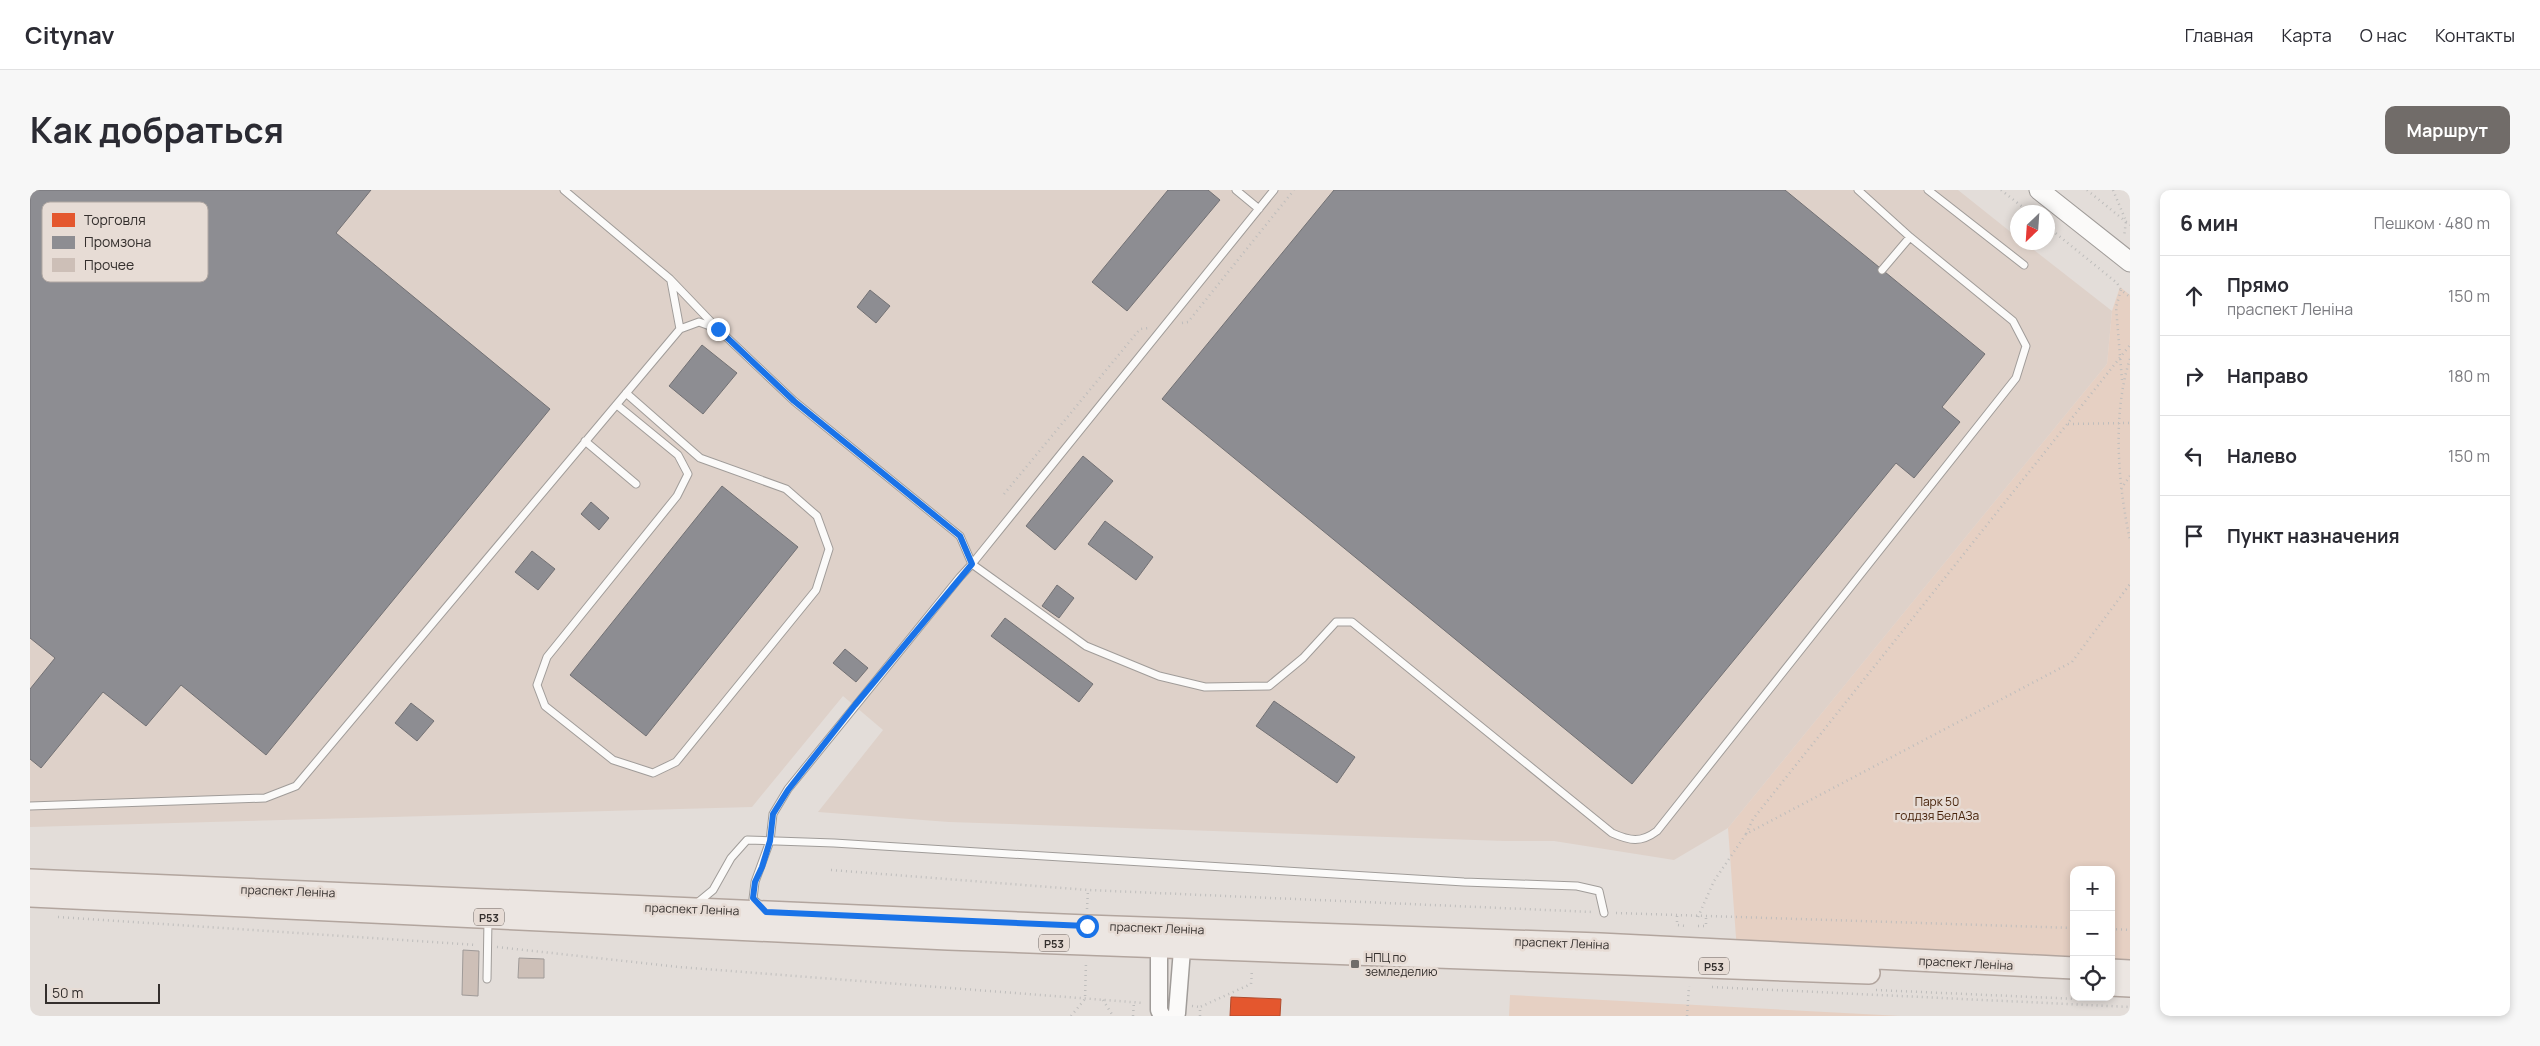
<!DOCTYPE html>
<html lang="ru">
<meta charset="utf-8">
<style>
:root{--surface:#fff;--page:#f7f7f7;--text:#2b2b33;--muted:#7c7c81;--line:#e1e1e2;--accent:#716c69}
body{margin:0;font-family:Manrope,sans-serif;background:var(--page);color:var(--text)}
.controls{position:absolute;right:15px;bottom:15px;display:grid;overflow:hidden;border-radius:10px;box-shadow:0 2px 8px #0003}
.controls button{width:45px;height:45px;display:grid;place-items:center;padding:0;border:0;border-bottom:1px solid var(--line);background:var(--surface);color:var(--text);font:25px sans-serif}
.compass{position:absolute;left:1980px;top:15px;width:45px;height:45px;border-radius:50%;background:var(--surface);box-shadow:0 2px 8px #0003;rotate:205deg}
.scale{position:absolute;left:15px;bottom:12px;width:115px;box-sizing:border-box;padding-left:5px;border:2px solid #342f2d;border-top:0;font-size:14px;line-height:18px;white-space:nowrap;color:#342f2d;-webkit-text-stroke:4px #e7dcd5;paint-order:stroke}
.stop{position:absolute;width:15px;height:15px;margin:-11px;border:4px solid #1a73e8;border-radius:50%;background:#fff}
.stop.end{background:#1a73e8;border-color:#fff;box-shadow:0 1px 5px #0008}
.list{margin:0;padding:0;list-style:none}
h2{display:flex;justify-content:space-between;align-items:center;height:65px;margin:0;padding:0 20px;font-size:21px}
h2 small{font-size:16px;font-weight:400;color:var(--muted)}
.list li{display:grid;grid-template-columns:32px 1fr auto;gap:15px;align-items:center;box-sizing:border-box;height:80px;padding:0 20px;border-top:1px solid var(--line)}
.list b{display:block;font-size:19px;white-space:nowrap}
.list p{margin:0;font-size:16px;white-space:nowrap;color:var(--muted)}
.list em{font-size:16px;font-style:normal;color:var(--muted)}
.icon{flex:none;width:28px;height:28px;fill:none;stroke:currentColor;stroke-width:2;stroke-linecap:round;stroke-linejoin:round}
.map{position:relative;flex:none;width:2100px;height:826px;overflow:hidden;border-radius:10px}
header{display:flex;align-items:center;gap:30px;box-sizing:border-box;height:70px;padding:0 25px;background:var(--surface);border-bottom:1px solid var(--line)}
header strong{font-size:24px}
nav{display:flex;gap:28px;margin-inline-start:auto;font-size:18px}
.intro{display:flex;align-items:center;justify-content:space-between;box-sizing:border-box;height:120px;padding:0 30px}
h1{margin:0;font-size:35px}
.button{padding:12px 22px;border-radius:10px;background:var(--accent);color:#fff;font-size:18px;font-weight:700}
main{display:flex;gap:30px;padding:0 30px}
aside{flex:1;background:var(--surface);border-radius:10px;box-shadow:0 2px 8px #0003}
.map>svg:first-child{display:block}
.built{fill:#ded1c9}
.green{fill:#e6d0c3}
.shops{fill:#e4572e;stroke:#af4b2e}
.industry{fill:#8d8d92;stroke:#727174}
.building{fill:#cdbfb7;stroke:#9f9a98}
.lines{fill:none;stroke-linecap:round;stroke-linejoin:round}
.service-casing{stroke:#a09c99;stroke-width:9}
.tertiary-casing{stroke:#a09c99;stroke-width:19}
.secondary-casing{stroke:#a09c99;stroke-width:21}
.primary-casing{stroke:#b2a59e;stroke-width:24}
.path{stroke:#bebdbc;stroke-width:2.5;stroke-dasharray:1 4;stroke-linecap:butt}
.service{stroke:#fbfaf9;stroke-width:7}
.tertiary{stroke:#fbfaf9;stroke-width:16}
.secondary{stroke:#fbfaf9;stroke-width:19}
.primary{stroke:#ece6e2;stroke-width:21}
.route{stroke:#1a73e8;stroke-width:6}
.poi-dot{fill:#716c69;stroke:#e7dcd5;stroke-width:2}
.labels{text-anchor:middle;dominant-baseline:central;stroke-width:5;stroke-linejoin:round;paint-order:stroke}
.shield{fill:#e7dcd5;stroke:#6a635f;stroke-width:1}
.shield-label{font-size:11px;font-weight:bold;fill:#342f2d}
.park-label{font-size:12px;fill:#49250d;stroke:#e7dcd5}
.street-label{font-size:12px;fill:#342f2d;stroke:#e7dcd5}
.poi-label{font-size:12px;fill:#342f2d;stroke:#e7dcd5;text-anchor:start}
.key{fill:#e7dcd5;stroke:#b1a8a3;stroke-width:1}
.key-label{font-size:14px;fill:#342f2d}
</style>
<header>
<strong>Citynav</strong>
<nav><a>Главная</a><a>Карта</a><a>О нас</a><a>Контакты</a></nav>
</header>
<div class="intro"><h1>Как добраться</h1><a class="button">Маршрут</a></div>
<main>
<div class="map">
<svg width="2100" height="826" viewBox="0 0 2100 826">
<rect width="100%" height="100%" fill="#e3ddd9"/>
<path class="built" d="M 0,0 L 1928,0 L 1987,47 L 1988,52 L 1995,53 L 2082,121 L 2077,174 L 1698,638 L 1644,670 L 1524,651 L 1475,651 L 919,632 L 788,622 L 853,540 L 813,506 L 722,617 L 0,637 Z"/>
<path class="green" d="M 2090,97 L 2100,105 L 2100,776 L 2081,775 L 2081,680 L 2044,680 L 2044,774 L 1707,761 L 1698,638 L 2077,174 L 2082,121 Z
M 1480,805 L 1871,826 L 1479,826 Z"/>
<path class="shops" d="M 1201,807 L 1251,809 L 1250,826 L 1200,826 Z"/>
<path class="industry" d="M 0,0 L 341,0 L 306,43 L 520,219 L 236,565 L 151,495 L 116,536 L 73,502 L 11,578 L 0,569 L 0,499 L 25,468 L 0,448 Z
M 1138,0 L 1178,0 L 1190,10 L 1097,121 L 1062,92 Z
M 1304,0 L 1755,0 L 1955,164 L 1912,217 L 1930,232 L 1884,288 L 1866,273 L 1602,594 L 1132,209 Z
M 840,100 L 860,116 L 846,133 L 827,117 Z
M 672,155 L 707,183 L 673,224 L 639,196 Z
M 1053,266 L 1083,291 L 1025,360 L 996,336 Z
M 692,296 L 768,357 L 616,546 L 540,485 Z
M 561,312 L 579,328 L 569,340 L 551,324 Z
M 1075,331 L 1123,367 L 1106,390 L 1058,354 Z
M 502,361 L 525,379 L 508,400 L 485,382 Z
M 1027,395 L 1044,408 L 1029,428 L 1012,416 Z
M 975,428 L 1063,494 L 1049,512 L 961,446 Z
M 815,459 L 838,478 L 826,492 L 803,473 Z
M 1244,511 L 1325,567 L 1307,593 L 1226,536 Z
M 381,513 L 404,531 L 387,551 L 365,533 Z"/>
<path class="building" d="M 433,760 L 449,761 L 448,806 L 432,805 Z
M 489,768 L 514,769 L 514,788 L 488,788 Z"/>
<g class="lines">
<g class="service-casing">
<path id="service" d="M 534,0 L 640,89 L 686,137
M 1206,0 L 1229,19
M 1244,0 L 942,374 L 1056,456 L 1129,486 L 1175,497 L 1239,496 L 1273,468 L 1306,432 L 1322,432 L 1582,643 C 1600,651 1611,653 1627,641 L 1986,188 L 1996,156 L 1983,131 L 1880,47 L 1828,0
M 1898,0 L 1994,75
M 1852,80 L 1880,47
M 641,91 L 650,139
M 587,215 L 648,265 L 658,284 L 647,306 L 517,467 L 507,495 L 515,516 L 583,570 L 623,583 L 646,572 L 786,400 L 799,359 L 787,326 L 756,299 L 670,268 L 596,203
M 555,251 L 606,294
M 0,616 L 235,608 L 266,596 L 650,139 L 669,132 L 688,139 L 764,211 L 930,346 L 942,374 L 930,387 L 758,599 L 743,624 L 740,651 L 725,692 L 723,709 L 732,717
M 666,714 L 683,700 L 701,668 L 717,650 L 804,653 L 1434,692 L 1547,696 L 1569,701 L 1574,723
M 457,789 L 458,730"/>
</g>
<g class="tertiary-casing">
<path id="tertiary" d="M 1129,747 L 1129,820 L 1132,826
M 1145,826 L 1147,823 L 1153,747"/>
</g>
<g class="secondary-casing">
<path id="secondary" d="M 2009,0 L 2100,72"/>
</g>
<g class="primary-casing">
<path id="primary" d="M 0,690 L 1057,736 L 1570,754 L 2044,778
M 0,706 L 918,749 L 1839,783
M 2081,780 L 2100,781
M 2081,795 L 2100,796"/>
</g>
<path class="path" d="M 1971,0 L 1999,22
M 2057,0 L 2100,35
M 2083,0 L 2096,31 L 2094,47
M 2018,37 L 2087,93 L 2091,100 L 2100,107
M 2091,100 L 2086,117 L 2092,190
M 1152,133 L 1158,132 L 1264,0
M 2100,169 C 2082,224 2088,294 2100,350
M 2038,234 L 2100,233
M 2091,299 L 2100,286
M 974,304 L 1110,139 L 1119,138
M 1716,644 L 1723,629 L 2100,155
M 801,680 L 1058,700 L 1563,722
M 1057,719 L 1058,700
M 1586,723 L 2044,738
M 1647,726 L 1647,735 L 1656,736
M 28,727 L 447,755
M 1668,727 L 1684,691 L 1716,644 L 2042,472 L 2100,394
M 1668,736 L 1676,736 L 1676,727
M 2081,739 L 2100,740
M 467,757 L 649,777 L 1114,813
M 1682,797 L 2100,817
M 1846,800 L 2070,810
M 1073,810 L 1083,826
M 1162,816 L 1170,817
M 1041,826 L 1055,809 L 1056,772
M 1103,826 L 1104,812
M 1170,826 L 1170,817 L 1221,794 L 1222,779
M 1657,826 L 1659,796"/>
<use href="#service" class="service"/>
<use href="#tertiary" class="tertiary"/>
<use href="#secondary" class="secondary"/>
<use href="#primary" class="primary"/>
</g>
<g class="lines">
<path class="route" d="M 688,139 L 764,211 L 930,346 L 942,374 L 825,515 L 758,600 L 743,624 L 740,651 L 732,677 L 725,692 L 723,708 L 736,722 L 1057,736"/>
</g>
<rect class="poi-dot" x="1320" y="769" width="10" height="10" rx="2.5"/>
<g class="labels">
<g class="shield">
<rect x="444" y="718.5" width="30" height="17" rx="4"/>
<rect x="1009" y="744.5" width="30" height="17" rx="4"/>
<rect x="1669" y="767.5" width="30" height="17" rx="4"/>
</g>
<g class="shield-label">
<text x="459" y="727">Р53</text>
<text x="1024" y="753">Р53</text>
<text x="1684" y="776">Р53</text>
</g>
<g class="park-label">
<text x="1907" y="611">Парк 50<tspan x="1907" dy="14">годдзя БелАЗа</tspan></text>
</g>
<g class="street-label">
<text transform="translate(258 701) rotate(2)">праспект Леніна</text>
<text transform="translate(662 719) rotate(2)">праспект Леніна</text>
<text transform="translate(1127 738) rotate(2)">праспект Леніна</text>
<text transform="translate(1532 753) rotate(2)">праспект Леніна</text>
<text transform="translate(1936 773) rotate(3)">праспект Леніна</text>
</g>
<g class="poi-label">
<text x="1335" y="767">НПЦ по<tspan x="1335" dy="14">земледелию</tspan></text>
</g>
</g>
<rect x="12" y="12" width="166" height="80" rx="8" class="key"/>
<rect x="22" y="23" width="23" height="14" fill="#e4572e"/>
<rect x="22" y="46" width="23" height="13" fill="#8d8d92"/>
<rect x="22" y="68" width="23" height="14" fill="#cdbfb7"/>
<g class="key-label">
<text x="54" y="35">Торговля</text>
<text x="54" y="57">Промзона</text>
<text x="54" y="80">Прочее</text>
</g>
</svg>
<div class="controls">
<button>+</button>
<button>−</button>
<button><svg class="icon" aria-label="locate" viewBox="0 0 24 24"><circle cx="12" cy="12" r="6"/><path d="M12 2v4M12 18v4M2 12h4M18 12h4"/></svg></button>
</div>
<svg class="compass" viewBox="-18 -18 36 36"><path d="M0-13l5 13h-10z" fill="#e53935"/><path d="M0 13l5-13h-10z" fill="#7c7c81"/></svg>
<div class="scale">50 m</div>
<div class="stop" style="left:1057px;top:736px"></div>
<div class="stop end" style="left:688px;top:139px"></div>
</div>
<aside>
<h2>6 мин<small>Пешком · 480 m</small></h2>
<ul class="list">
<li><svg class="icon" aria-label="ahead" viewBox="0 0 24 24"><path d="M12 20V5M6 11l6-6 6 6"/></svg><div><b>Прямо</b><p>праспект Леніна</p></div><em>150 m</em></li>
<li><svg class="icon" aria-label="right" viewBox="0 0 24 24"><path d="M7 20v-9h11M14 6l5 5-5 5"/></svg><div><b>Направо</b></div><em>180 m</em></li>
<li><svg class="icon" aria-label="left" viewBox="0 0 24 24"><path d="M17 20v-9H6M10 6l-5 5 5 5"/></svg><div><b>Налево</b></div><em>150 m</em></li>
<li><svg class="icon" aria-label="arrive" viewBox="0 0 24 24"><path d="M6 21V4h12l-3 4 3 4H6"/></svg><div><b>Пункт назначения</b></div></li>
</ul>
</aside>
</main>
